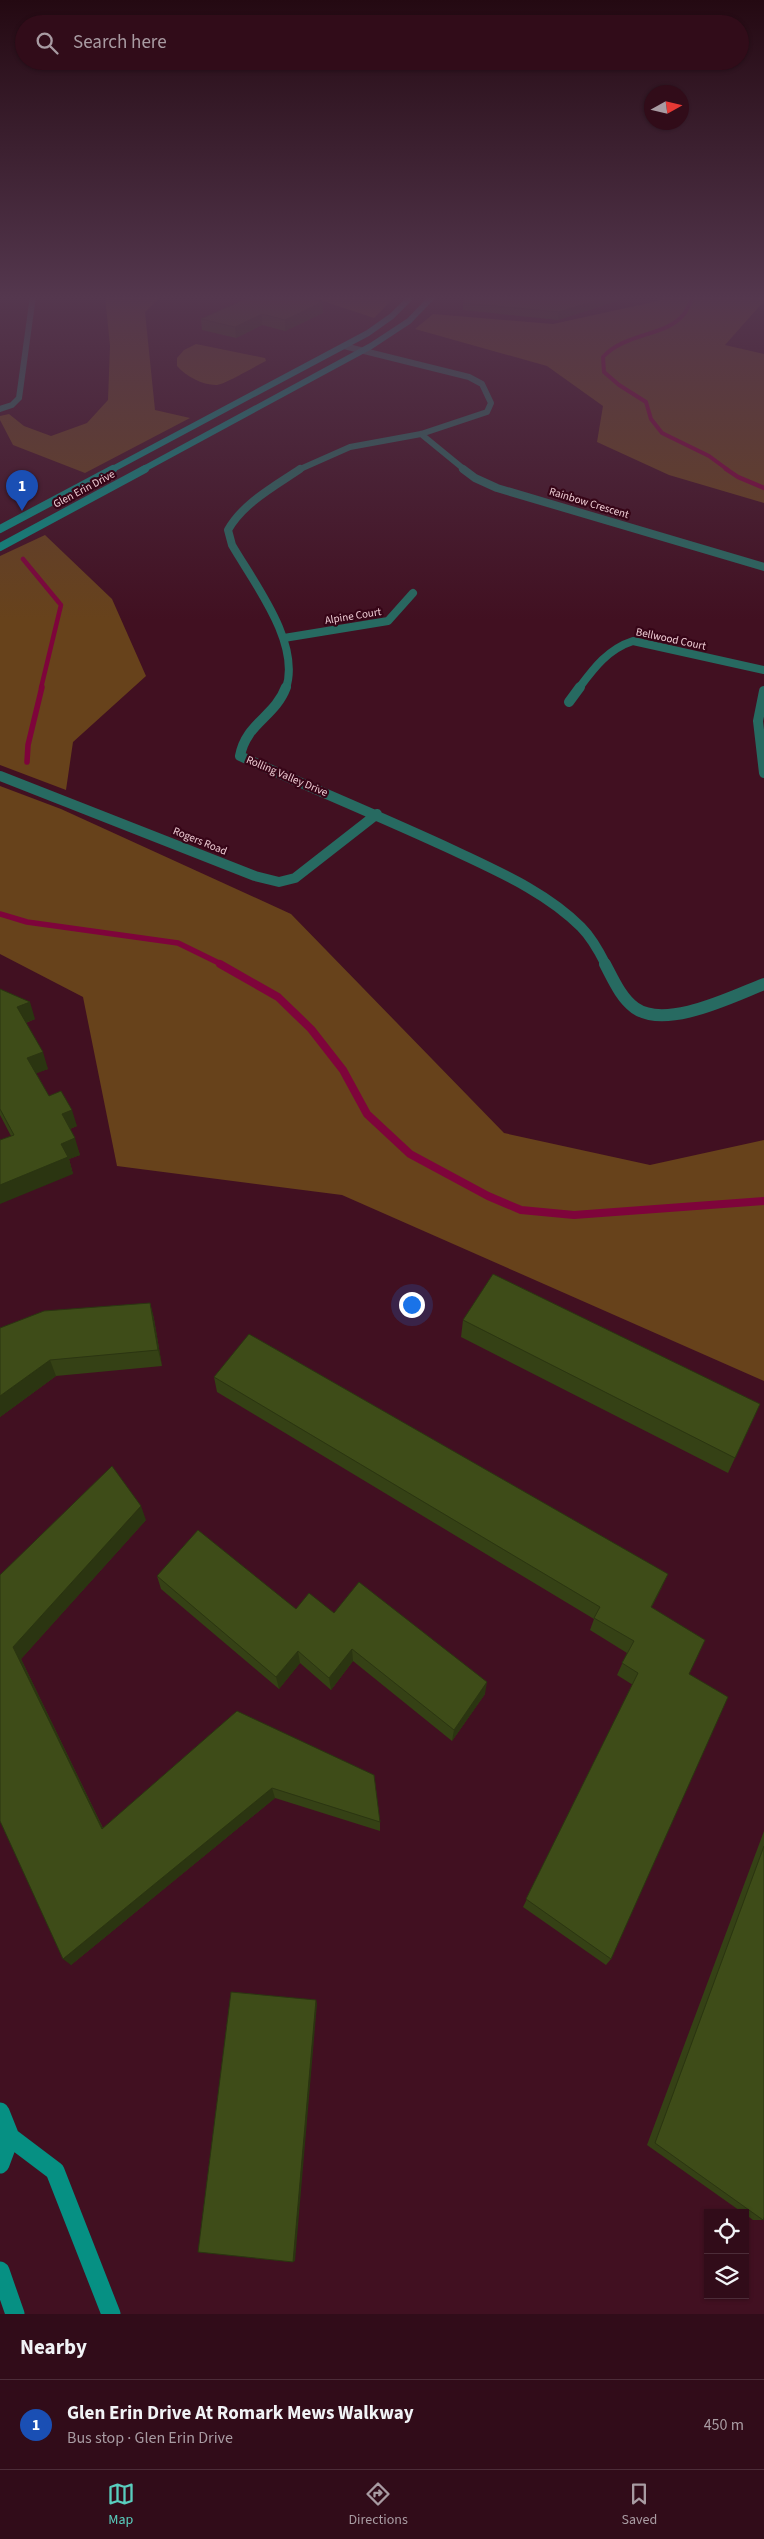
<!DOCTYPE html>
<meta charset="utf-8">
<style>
:root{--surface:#310c19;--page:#391522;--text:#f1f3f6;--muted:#a89ba2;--line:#4c2c38;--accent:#59cebe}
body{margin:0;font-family:"Source Sans 3",sans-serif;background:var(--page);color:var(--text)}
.controls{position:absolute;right:15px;bottom:15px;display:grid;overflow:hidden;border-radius:0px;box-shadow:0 1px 4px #0004}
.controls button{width:45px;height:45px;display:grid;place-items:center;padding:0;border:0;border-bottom:1px solid var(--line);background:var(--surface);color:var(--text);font:25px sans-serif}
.compass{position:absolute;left:644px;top:85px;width:45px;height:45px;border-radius:50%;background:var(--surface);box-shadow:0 1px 4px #0004;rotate:82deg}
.you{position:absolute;left:411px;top:1304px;width:18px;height:18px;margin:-12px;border:4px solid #fff;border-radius:50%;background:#1a73e8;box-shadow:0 0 0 8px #1a73e833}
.badge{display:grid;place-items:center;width:32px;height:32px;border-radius:50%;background:var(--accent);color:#fff;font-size:16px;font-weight:700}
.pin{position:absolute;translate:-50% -41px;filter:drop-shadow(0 1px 2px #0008)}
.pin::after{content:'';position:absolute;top:26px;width:18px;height:15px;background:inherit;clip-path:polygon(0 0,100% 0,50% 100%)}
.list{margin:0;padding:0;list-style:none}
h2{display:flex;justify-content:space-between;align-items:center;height:65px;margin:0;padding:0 20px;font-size:21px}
h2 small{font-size:16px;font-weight:400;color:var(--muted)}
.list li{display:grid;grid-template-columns:32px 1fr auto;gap:15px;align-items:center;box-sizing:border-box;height:90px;padding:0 20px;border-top:1px solid var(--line)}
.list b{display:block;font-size:19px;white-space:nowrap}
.list p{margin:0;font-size:16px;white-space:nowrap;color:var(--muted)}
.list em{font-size:16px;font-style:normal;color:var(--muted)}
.icon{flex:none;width:28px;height:28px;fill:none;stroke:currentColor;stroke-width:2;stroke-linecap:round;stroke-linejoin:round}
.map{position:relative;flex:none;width:764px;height:2314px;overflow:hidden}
.search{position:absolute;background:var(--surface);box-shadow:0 1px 4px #0004;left:15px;right:15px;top:15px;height:55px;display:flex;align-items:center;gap:12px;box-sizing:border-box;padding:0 18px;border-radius:28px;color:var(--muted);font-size:19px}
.sheet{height:155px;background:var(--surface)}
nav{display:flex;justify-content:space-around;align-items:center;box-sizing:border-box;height:70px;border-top:1px solid var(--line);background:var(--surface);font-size:14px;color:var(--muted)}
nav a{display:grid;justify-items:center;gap:2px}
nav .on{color:var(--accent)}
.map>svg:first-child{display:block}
.green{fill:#67421b}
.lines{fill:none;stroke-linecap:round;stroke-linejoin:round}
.stream-far3{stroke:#7e043b;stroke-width:4}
.stream-far2{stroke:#7e043b;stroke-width:4.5}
.stream-far1{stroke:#7e043b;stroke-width:5.5}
.stream{stroke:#7e043b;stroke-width:8}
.street-far3{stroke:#276a61;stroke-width:6}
.street-far2{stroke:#276a61;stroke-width:8}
.street-far1{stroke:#276a61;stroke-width:10}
.street{stroke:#276a61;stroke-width:12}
.secondary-far2{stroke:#069083;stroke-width:6}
.secondary-far1{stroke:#069083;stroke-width:8}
.secondary{stroke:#069083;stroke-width:19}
.wall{fill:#354115}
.shaded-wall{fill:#2b3511}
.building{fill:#3e4c18;stroke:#2b3511}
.labels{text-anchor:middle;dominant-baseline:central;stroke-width:4.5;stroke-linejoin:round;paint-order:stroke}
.far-street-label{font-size:11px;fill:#efcdd5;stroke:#360517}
</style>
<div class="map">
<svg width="764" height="2314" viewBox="0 0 764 2314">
<rect width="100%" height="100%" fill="#411021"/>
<path class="green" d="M 105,296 L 161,296 L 145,312 L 155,410 L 190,418 L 85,473 L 13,445 L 0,420 L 0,416 L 9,414 L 24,426 L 51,436 L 87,423 L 108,400 L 110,346 Z
M 308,296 L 396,296 L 374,318 Z
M 661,296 L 764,296 L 764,301 L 725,345 L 764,354 L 764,503 L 669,475 L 597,442 L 603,406 L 547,366 L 415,329 L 433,314 L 553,324 L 658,301 Z
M 196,344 L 265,358 L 266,361 C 257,365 224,385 216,385 C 202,385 186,376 177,366 L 177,358 L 184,350 Z
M 45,535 L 112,599 L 146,676 L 73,742 L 66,790 L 0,765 L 0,556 Z
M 0,786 L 61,809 L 291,914 L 504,1133 L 650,1165 L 764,1140 L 764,1381 L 342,1195 L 117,1166 L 83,997 L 0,954 Z"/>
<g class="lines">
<path class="stream-far3" d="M 693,296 C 690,302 688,309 684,314 C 666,337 626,332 603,357 L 604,372 L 619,385 L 646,402 L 651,419 L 662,433 L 709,456 L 728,470"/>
<path class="stream-far2" d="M 726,469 L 738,477 L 764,488
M 23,559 L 61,605 L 41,688"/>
<path class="stream-far1" d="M 27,762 L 28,745 L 42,687
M 0,914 L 27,922 L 178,943 L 223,965"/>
<path class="stream" d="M 220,964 L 278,997 L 311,1029 L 343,1070 L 367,1114 L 410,1154 L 488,1196 L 521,1210 L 574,1215 L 764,1201"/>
<path class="street-far3" d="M 0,409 L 12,405 L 19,398 L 33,296
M 421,434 L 465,470
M 298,470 L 350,447 L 421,434 L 487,412 L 491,403 L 482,384 L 469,377 L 344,346"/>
<path class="street-far2" d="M 463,469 L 475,478 L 497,488 L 764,567
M 284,638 L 388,621 L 413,593
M 286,688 C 301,643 254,583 232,545 L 228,530 C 243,503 275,486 300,469
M 579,688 C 594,668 608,649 633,641 L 764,670"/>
<path class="street-far1" d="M 286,687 C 275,717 246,723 240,756 C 311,788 384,818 455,851 C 499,872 546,892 581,927 C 592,938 599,951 606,965
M 764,691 L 758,721 L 764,773
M 569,702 L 580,687
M 0,776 L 255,876 L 279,882 L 295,878 L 377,814"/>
<path class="street" d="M 605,964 C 613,979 621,998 635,1008 C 666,1030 733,996 764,984"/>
<path class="secondary-far2" d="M 111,470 L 368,333 L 392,316 L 412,296
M 142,470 L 371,346 L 409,321 L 433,296"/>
<path class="secondary-far1" d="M 0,529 L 113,469
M 0,547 L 145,469"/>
<path class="secondary" d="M 0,2112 L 10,2137 L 55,2171 L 111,2314
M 0,2164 L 10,2137
M 0,2271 L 15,2314"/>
</g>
<path class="wall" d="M 463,296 L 632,296 L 558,320 L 463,310 Z
M 315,298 L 315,300 L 322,302 L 323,313 L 285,331 L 262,325 L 236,338 L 202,330 L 201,319 Z
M 0,989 L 35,1019 L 26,1023 L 48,1069 L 36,1073 L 49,1096 L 77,1126 L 70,1129 L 80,1155 L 69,1159 L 73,1174 L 11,1136 L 0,1115 Z
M 150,1303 L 154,1319 L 162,1366 L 56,1376 L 0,1417 L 0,1328 Z
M 463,1320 L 760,1404 L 728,1473 L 461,1337 Z
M 214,1377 L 662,1587 L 651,1608 L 689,1674 L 611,1959 L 606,1965 L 523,1907 L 633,1685 L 617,1675 L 627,1653 L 590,1630 L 594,1619 L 217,1392 Z
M 146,1520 L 21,1659 L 103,1828 L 237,1711 L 380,1822 L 380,1831 L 275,1798 L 71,1965 L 0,1575 Z
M 157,1576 L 296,1609 L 334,1613 L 485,1694 L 452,1741 L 353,1661 L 331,1690 L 300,1663 L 279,1689 L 161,1589 Z
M 764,1831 L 764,2217 L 763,2220 L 753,2220 L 745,2214 L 745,2213 L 743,2213 L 647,2145 Z"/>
<path class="shaded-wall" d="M 610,296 L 632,296 L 558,320 L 559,312 Z
M 315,298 L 315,305 L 322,302 L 323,313 L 285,331 L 285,320 Z
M 262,314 L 262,325 L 236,338 L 235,327 Z
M 30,1002 L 35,1019 L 22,1024 L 17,1007 Z
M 43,1052 L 48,1069 L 32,1075 L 27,1058 Z
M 72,1110 L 77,1126 L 67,1130 L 62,1114 Z
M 75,1138 L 80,1155 L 69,1159 L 73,1174 L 0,1204 L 0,1185 L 61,1144 Z
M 150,1303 L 154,1319 L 162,1366 L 158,1350 Z
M 50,1360 L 56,1376 L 0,1417 L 0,1396 Z
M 141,1506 L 146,1520 L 21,1659 L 108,1839 L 102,1829 L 13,1647 Z
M 668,1574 L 662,1587 L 645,1620 L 651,1607 Z
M 352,1649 L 353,1661 L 331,1690 L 329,1678 Z
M 298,1651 L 300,1663 L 279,1689 L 276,1677 Z
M 487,1682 L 485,1694 L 452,1741 L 454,1730 Z
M 272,1788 L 275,1798 L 71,1965 L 63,1959 Z
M 316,2000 L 317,2004 L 295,2261 L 293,2262 Z"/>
<path class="building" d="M 252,296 L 306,296 L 315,298 L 312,299 L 322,302 L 285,320 L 262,314 L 235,327 L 201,319 Z
M 463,296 L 610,296 L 559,312 L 463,303 Z
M 0,989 L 30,1002 L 17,1007 L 43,1052 L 27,1058 L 49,1096 L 61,1091 L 72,1110 L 62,1114 L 75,1138 L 61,1144 L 68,1157 L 0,1185 L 0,1140 L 14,1135 L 0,1109 Z
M 493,1274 L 760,1404 L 735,1458 L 463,1320 Z
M 150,1303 L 158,1350 L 50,1360 L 0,1396 L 0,1328 L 44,1311 Z
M 249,1334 L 668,1574 L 651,1607 L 705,1640 L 689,1674 L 728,1697 L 611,1959 L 526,1899 L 638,1673 L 622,1663 L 634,1641 L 594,1618 L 600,1607 L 214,1377 Z
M 112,1466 L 141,1506 L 13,1647 L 102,1829 L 237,1711 L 374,1775 L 380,1822 L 272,1788 L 63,1959 L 0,1821 L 0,1575 Z
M 198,1530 L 296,1609 L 309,1593 L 334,1613 L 359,1582 L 487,1682 L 454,1730 L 352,1649 L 329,1678 L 298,1651 L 276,1677 L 157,1576 Z
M 764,1846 L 764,2217 L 763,2220 L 655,2143 Z
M 231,1992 L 316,2000 L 293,2262 L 198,2252 Z"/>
<linearGradient id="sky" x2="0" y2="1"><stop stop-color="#240912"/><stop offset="0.48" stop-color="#54374e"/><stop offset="1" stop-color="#54374e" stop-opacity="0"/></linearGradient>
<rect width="764" height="620" fill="url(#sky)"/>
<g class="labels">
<g class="far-street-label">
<text transform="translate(84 489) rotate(-28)">Glen Erin Drive</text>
<text transform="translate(589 503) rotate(17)">Rainbow Crescent</text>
<text transform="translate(353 616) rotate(-9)">Alpine Court</text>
<text transform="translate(671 639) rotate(12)">Bellwood Court</text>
<text transform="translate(287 776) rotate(23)">Rolling Valley Drive</text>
<text transform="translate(200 841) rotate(22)">Rogers Road</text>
</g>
</g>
</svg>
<div class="controls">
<button><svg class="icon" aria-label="locate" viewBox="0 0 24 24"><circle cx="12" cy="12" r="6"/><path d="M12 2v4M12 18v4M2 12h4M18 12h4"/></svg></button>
<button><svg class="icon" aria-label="layers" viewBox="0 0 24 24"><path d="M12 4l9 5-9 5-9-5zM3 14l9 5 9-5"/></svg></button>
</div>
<svg class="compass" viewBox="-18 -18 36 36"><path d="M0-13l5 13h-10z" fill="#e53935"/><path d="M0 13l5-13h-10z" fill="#a89ba2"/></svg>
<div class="you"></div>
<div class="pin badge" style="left:22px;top:511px;background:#1a4fb4">1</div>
<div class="search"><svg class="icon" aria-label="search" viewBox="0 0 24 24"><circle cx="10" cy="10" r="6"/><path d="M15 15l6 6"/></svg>Search here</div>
</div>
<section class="sheet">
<h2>Nearby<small></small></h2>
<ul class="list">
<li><span class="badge" style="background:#1a4fb4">1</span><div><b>Glen Erin Drive At Romark Mews Walkway</b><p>Bus stop · Glen Erin Drive</p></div><em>450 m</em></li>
</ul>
</section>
<nav>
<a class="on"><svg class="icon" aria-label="map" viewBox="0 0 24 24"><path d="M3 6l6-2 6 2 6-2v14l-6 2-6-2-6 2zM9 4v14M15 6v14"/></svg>Map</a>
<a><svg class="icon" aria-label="directions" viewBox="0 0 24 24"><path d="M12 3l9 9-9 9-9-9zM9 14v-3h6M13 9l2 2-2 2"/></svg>Directions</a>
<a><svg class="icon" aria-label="saved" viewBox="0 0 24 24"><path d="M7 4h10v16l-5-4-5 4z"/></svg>Saved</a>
</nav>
